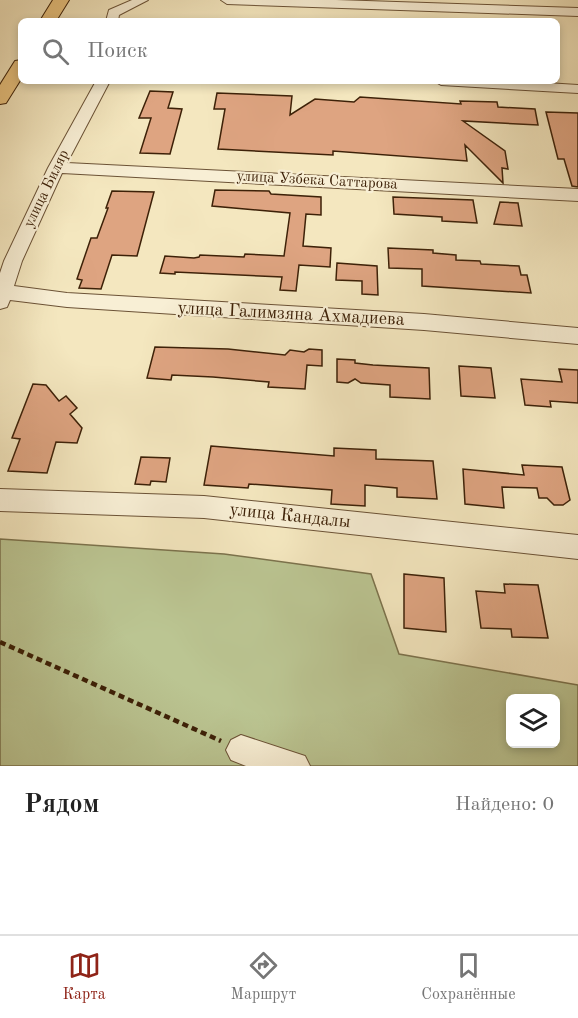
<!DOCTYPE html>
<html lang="ru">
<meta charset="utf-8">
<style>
:root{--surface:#fff;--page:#f2f2f2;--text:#222;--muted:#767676;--line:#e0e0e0;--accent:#8f2418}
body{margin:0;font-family:"Old Standard TT",serif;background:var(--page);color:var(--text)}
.controls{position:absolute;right:18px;bottom:18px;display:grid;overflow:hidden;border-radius:9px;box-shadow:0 3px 9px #0003}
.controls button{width:54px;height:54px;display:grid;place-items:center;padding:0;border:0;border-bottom:2px solid var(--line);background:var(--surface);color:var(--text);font:30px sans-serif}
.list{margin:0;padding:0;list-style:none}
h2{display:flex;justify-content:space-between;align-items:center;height:78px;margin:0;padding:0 24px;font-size:26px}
h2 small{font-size:20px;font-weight:400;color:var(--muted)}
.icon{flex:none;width:33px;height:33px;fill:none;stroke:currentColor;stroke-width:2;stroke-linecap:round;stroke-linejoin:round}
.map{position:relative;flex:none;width:578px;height:766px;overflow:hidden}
.search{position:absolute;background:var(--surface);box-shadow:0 3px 9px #0003;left:18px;right:18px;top:18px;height:66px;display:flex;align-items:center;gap:15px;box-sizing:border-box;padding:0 21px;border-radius:9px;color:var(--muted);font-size:22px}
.sheet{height:168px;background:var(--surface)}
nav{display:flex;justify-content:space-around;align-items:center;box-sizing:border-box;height:84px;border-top:2px solid var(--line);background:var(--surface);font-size:16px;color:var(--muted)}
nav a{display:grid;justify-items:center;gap:3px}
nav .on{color:var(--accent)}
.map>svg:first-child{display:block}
.green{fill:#bbc592;stroke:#7c734d;stroke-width:1.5;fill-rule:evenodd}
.building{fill:#dea481;stroke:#3d2108;stroke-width:1.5}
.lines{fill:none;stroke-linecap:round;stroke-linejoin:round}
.minor-casing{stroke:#6b5236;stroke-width:2}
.major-casing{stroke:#3d2108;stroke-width:2}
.path{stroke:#3d2108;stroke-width:4.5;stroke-dasharray:6 4;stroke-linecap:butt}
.minor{fill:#f8efd5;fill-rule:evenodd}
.major{fill:#eac480;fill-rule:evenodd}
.labels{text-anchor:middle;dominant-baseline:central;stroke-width:4.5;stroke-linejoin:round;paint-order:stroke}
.far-street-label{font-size:15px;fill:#3d2108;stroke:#f8efd5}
.street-label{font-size:18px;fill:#3d2108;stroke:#f8efd5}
</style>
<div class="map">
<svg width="578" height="766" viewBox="0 0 578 766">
<rect width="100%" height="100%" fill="#f4e7bf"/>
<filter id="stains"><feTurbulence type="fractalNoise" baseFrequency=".00333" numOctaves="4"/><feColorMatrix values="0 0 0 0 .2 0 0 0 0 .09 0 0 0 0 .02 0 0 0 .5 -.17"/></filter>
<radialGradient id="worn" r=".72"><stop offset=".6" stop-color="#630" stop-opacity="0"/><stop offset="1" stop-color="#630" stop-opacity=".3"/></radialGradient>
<path class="green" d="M 0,539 L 224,554 L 371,574 L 399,654 L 578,685 L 578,766 L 0,766 ZM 510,698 L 556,698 L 556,744 L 510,744 Z"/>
<path class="building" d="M 150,91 L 173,92 L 168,108 L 182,109 L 170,154 L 140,153 L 151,118 L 139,118 Z
M 217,93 L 292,96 L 290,115 L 315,99 L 354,102 L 360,97 L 461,104 L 460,101 L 497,102 L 498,107 L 535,109 L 538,125 L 463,121 L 505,151 L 508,169 L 502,168 L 503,183 L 465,145 L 467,161 L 333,151 L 333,155 L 218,149 L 225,109 L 214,109 Z
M 546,112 L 578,113 L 578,187 L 572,186 L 564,159 L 558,159 Z
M 215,190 L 269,191 L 271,194 L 321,197 L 321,215 L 306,214 L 303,246 L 331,248 L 330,267 L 299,265 L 296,291 L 280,290 L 282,277 L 175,272 L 175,274 L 160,273 L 165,256 L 194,258 L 199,257 L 200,255 L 244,257 L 245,254 L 284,256 L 290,213 L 212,206 Z
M 112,191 L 154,192 L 137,256 L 112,255 L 101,289 L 79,288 L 82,280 L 77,279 L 91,238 L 97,238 L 108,208 L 106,208 Z
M 393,197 L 473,200 L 477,223 L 442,221 L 442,217 L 394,214 Z
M 500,202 L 518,203 L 522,226 L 494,224 Z
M 388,248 L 433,250 L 433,253 L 456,255 L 456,260 L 480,261 L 481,264 L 519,266 L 521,275 L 527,275 L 531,293 L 422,286 L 422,269 L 389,268 Z
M 337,263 L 377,266 L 378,295 L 362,294 L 362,281 L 336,280 Z
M 155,347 L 228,349 L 285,355 L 290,350 L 304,352 L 309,349 L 322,350 L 322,366 L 307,365 L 305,389 L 268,387 L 269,382 L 213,377 L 172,375 L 171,380 L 147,378 Z
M 337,359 L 355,360 L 355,363 L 373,365 L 429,368 L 430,399 L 390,397 L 390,385 L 361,383 L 355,379 L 348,383 L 337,382 Z
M 459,366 L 491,368 L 495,398 L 461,396 Z
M 559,369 L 578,370 L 578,403 L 550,401 L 551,407 L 525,405 L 521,379 L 562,382 Z
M 33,384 L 46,385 L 59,401 L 66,396 L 77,408 L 70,414 L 82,428 L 77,443 L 56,442 L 47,473 L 8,471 L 20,439 L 12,438 Z
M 211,446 L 334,456 L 334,448 L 376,450 L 376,459 L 433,461 L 437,499 L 397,497 L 397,488 L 365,485 L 365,506 L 331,504 L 332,490 L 249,484 L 248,488 L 204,485 Z
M 141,457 L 170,458 L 166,482 L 151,481 L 150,485 L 135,484 Z
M 522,465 L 562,467 L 570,500 L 563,505 L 554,505 L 547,498 L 539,498 L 537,488 L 502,487 L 504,508 L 465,504 L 463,469 L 524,475 Z
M 404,574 L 444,578 L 446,632 L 404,628 Z
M 504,584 L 538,585 L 548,638 L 512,637 L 511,629 L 481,628 L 476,591 L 505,593 Z"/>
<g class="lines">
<g class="minor-casing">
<path id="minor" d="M 132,0 L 148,0 L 119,15 L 118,21 L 106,21 L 109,10 Z
M 221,0 L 336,0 L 578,8 L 578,16 L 227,4 Z
M 96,81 L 110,81 L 67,163 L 578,189 L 578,201 L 62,173 L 22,261 L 14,286 L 67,293 L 424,314 L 578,328 L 578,344 L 424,330 L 67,307 L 10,300 L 7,307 L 0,309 L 0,273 L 4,261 L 48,168 Z
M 434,81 L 514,81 L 578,85 L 578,93 L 441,85 Z
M 0,489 L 204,496 L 578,535 L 578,559 L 204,518 L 0,511 Z
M 241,735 L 305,756 L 310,766 L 246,766 L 231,760 L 226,750 L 231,740 Z"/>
</g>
<g class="major-casing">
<path id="major" d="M 53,0 L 69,0 L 56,21 L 40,21 Z
M 21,60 L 21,79 L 6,103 L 0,104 L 0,85 L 15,61 Z"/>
</g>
<path class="path" d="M 0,642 L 221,741"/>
<use href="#minor" class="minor"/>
<use href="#major" class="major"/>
</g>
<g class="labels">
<g class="far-street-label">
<text transform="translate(317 181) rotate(3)">улица Узбека Саттарова</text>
<text transform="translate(47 189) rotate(-64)">улица Биляр</text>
</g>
<g class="street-label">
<text transform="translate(291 314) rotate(3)">улица Галимзяна Ахмадиева</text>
<text transform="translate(290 516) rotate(6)">улица Кандалы</text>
</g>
</g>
<rect width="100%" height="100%" filter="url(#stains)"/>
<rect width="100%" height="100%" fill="url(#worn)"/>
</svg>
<div class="controls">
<button><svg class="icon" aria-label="layers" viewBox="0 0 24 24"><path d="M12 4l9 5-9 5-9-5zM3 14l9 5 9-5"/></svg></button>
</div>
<div class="search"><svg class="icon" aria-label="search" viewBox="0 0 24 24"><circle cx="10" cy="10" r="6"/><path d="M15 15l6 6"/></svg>Поиск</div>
</div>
<section class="sheet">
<h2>Рядом<small>Найдено: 0</small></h2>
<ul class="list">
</ul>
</section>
<nav>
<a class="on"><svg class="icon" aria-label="map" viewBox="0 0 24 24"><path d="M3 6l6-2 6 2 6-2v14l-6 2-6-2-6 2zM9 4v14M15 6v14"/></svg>Карта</a>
<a><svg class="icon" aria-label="directions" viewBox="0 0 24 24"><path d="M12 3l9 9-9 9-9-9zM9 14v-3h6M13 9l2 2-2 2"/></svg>Маршрут</a>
<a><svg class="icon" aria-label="saved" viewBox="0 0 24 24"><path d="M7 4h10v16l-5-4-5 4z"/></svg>Сохранённые</a>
</nav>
